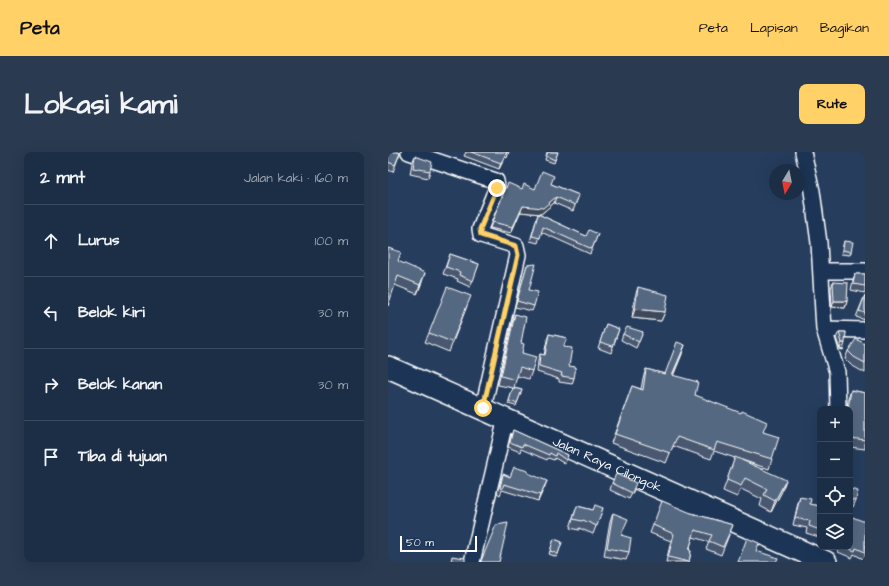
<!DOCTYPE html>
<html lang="id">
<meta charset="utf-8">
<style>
:root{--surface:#1c2e46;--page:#293a51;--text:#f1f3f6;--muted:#a0a8b3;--line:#3a4a5f;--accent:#ffd166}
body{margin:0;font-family:"Architects Daughter",sans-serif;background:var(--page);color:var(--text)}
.controls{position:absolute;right:12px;bottom:12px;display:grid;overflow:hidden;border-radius:8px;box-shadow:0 4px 16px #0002}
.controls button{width:36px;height:36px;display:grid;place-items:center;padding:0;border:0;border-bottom:1px solid var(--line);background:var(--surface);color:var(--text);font:20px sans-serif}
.compass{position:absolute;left:381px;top:12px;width:36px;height:36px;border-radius:50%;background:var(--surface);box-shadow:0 4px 16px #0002;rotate:190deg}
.scale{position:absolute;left:12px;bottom:10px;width:77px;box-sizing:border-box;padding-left:4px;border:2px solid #fff;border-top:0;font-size:11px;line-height:14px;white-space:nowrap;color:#fff;-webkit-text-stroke:3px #1d3557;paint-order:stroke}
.stop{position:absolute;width:12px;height:12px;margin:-9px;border:3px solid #ffd166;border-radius:50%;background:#fff}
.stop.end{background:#ffd166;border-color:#fff;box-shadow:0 1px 4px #0008}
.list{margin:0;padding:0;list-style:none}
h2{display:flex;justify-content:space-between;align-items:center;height:52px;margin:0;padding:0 16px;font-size:17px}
h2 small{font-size:13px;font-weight:400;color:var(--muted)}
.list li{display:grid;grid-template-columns:26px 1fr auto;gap:12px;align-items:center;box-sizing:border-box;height:72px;padding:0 16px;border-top:1px solid var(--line)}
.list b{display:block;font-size:15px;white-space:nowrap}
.list em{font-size:13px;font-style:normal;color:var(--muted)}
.icon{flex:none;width:22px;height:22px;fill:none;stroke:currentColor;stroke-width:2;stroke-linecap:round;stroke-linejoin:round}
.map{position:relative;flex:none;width:477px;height:410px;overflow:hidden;border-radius:8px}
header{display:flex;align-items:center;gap:24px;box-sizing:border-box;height:56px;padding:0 20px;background:var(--accent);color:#111}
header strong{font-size:19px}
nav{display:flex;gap:22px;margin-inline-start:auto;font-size:14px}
.intro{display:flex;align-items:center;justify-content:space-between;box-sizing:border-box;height:96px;padding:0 24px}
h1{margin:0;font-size:28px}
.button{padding:10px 18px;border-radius:8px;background:var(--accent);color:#111;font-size:14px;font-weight:700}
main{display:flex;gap:24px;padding:0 24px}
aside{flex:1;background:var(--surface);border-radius:8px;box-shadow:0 4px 16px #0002}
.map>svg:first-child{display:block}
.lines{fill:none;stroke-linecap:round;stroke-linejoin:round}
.minor-casing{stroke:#fff;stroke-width:18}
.highway-casing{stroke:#fff;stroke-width:24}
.minor{stroke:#1d3557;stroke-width:15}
.highway{stroke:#1d3557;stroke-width:21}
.wall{fill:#49596f;stroke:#fff}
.shaded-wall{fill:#3c485a;stroke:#fff}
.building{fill:#556781;stroke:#fff}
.route{stroke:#ffd166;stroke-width:5}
.labels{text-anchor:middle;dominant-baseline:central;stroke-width:4;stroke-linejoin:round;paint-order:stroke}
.street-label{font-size:13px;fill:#fff;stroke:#1d3557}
</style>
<header>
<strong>Peta</strong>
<nav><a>Peta</a><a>Lapisan</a><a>Bagikan</a></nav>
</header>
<div class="intro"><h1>Lokasi kami</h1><a class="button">Rute</a></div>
<main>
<aside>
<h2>2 mnt<small>Jalan kaki · 160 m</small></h2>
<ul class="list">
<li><svg class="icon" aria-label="ahead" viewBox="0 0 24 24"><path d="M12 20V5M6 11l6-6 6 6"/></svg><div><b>Lurus</b></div><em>100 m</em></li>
<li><svg class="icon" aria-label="left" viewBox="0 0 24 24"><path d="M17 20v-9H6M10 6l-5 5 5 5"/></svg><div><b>Belok kiri</b></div><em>30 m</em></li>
<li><svg class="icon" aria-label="right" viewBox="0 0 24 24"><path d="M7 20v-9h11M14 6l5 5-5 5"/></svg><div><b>Belok kanan</b></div><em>30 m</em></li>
<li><svg class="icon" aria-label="arrive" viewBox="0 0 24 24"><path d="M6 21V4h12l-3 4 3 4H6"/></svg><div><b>Tiba di tujuan</b></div></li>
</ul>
</aside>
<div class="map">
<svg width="477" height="410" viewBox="0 0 477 410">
<rect width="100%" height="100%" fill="#263d5e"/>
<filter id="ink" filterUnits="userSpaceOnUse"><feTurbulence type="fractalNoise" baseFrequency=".025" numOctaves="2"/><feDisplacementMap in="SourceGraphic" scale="8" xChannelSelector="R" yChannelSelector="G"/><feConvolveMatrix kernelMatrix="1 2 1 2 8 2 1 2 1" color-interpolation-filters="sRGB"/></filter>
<g filter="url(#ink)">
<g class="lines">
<g class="minor-casing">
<path id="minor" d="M 21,0 L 108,29 L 109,35 L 92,77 L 93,83 L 128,94 L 130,103 L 95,256
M 415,0 L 424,39 L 431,91 L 436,177 L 449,220 L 450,257
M 433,119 L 477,119
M 436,177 L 477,178
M 84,410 L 118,266"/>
</g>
<g class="highway-casing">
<g id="highway">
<path id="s1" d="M 0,215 L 438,410"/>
</g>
</g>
<use href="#minor" class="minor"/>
<use href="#highway" class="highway"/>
</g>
<path class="wall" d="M 0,0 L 12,1 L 5,20 L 0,18 Z
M 78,0 L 121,0 L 119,6 L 117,5 L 111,17 L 76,4 Z
M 159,0 L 170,0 L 166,11 L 157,8 Z
M 27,4 L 42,19 L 40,26 L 22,22 L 24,11 Z
M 163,32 L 191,43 L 185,59 L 166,51 L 153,62 L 132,60 L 123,81 L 102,76 L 104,70 L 134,37 L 147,37 Z
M 150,62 L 198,84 L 210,82 L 202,102 L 153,80 L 150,91 L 142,89 Z
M 456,89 L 463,100 L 462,103 L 453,102 Z
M 62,102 L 91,112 L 82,135 L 69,129 L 70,127 L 55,122 Z
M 10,109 L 34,130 L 29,142 L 7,133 Z
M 139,113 L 141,138 L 146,154 L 144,159 L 127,155 Z
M 467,122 L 477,122 L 477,141 L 463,138 L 465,128 Z
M 445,130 L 459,149 L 457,156 L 444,155 L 443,136 Z
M 250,135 L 277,160 L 273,169 L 244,166 L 247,145 Z
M 477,143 L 477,168 L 468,165 Z
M 79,154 L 61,200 L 37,190 L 41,181 Z
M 127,162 L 133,191 L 134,201 L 144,219 L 141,227 L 129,224 L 126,236 L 134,238 L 128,254 L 120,252 L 125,236 L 110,233 L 124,171 Z
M 218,172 L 231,177 L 223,201 L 210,196 Z
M 255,180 L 248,196 L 233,188 L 235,182 Z
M 451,180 L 458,180 L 455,198 L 452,197 L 448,186 Z
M 161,182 L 179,186 L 175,195 L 181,214 L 186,226 L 184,232 L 171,230 L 171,227 L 149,220 L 150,208 L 152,202 L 156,203 L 159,188 Z
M 477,192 L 477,221 L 463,213 L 457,207 L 460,199 Z
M 294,202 L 285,224 L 307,243 L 376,280 L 384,307 L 381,317 L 354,308 L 394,339 L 383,360 L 372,354 L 374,347 L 353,337 L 349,345 L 335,339 L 347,306 L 326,299 L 323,307 L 285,294 L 278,311 L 223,291 L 244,234 L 253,237 L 255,226 L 258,217 L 277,222 Z
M 463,238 L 477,241 L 477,297 L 462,295 L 462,257 L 459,257 L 460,247 Z
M 125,278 L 180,303 L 177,312 L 167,306 L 166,308 L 160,306 L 159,308 L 133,297 L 132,300 L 120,295 Z
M 140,321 L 157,334 L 150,349 L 114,338 L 112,343 L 109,341 L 113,328 L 115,322 L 122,325 Z
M 224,331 L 246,338 L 241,347 L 222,338 Z
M 462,337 L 468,348 L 465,355 L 463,354 Z
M 412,345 L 422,352 L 432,354 L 432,382 L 431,385 L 418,381 L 419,376 L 405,373 L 410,351 Z
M 189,354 L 205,358 L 215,356 L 205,382 L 191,376 L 191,378 L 182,376 L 186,363 Z
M 225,361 L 241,400 L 238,408 L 216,404 L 222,369 Z
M 303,361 L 345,373 L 333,403 L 318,397 L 321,390 L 305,385 L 301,398 L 303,399 L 301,410 L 278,410 L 283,389 L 262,381 L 265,373 Z
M 477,370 L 477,408 L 466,402 L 464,406 L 450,400 L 452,395 L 462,395 Z
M 166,387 L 174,390 L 169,405 L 161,402 Z"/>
<path class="shaded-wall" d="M 119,0 L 117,5 L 111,17 L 113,11 Z
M 168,45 L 166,51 L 153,62 L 132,60 L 123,81 L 135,54 Z
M 37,121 L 34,130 L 29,142 L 32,133 Z
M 446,149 L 459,149 L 457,156 L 444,155 Z
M 247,157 L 277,160 L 273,169 L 244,166 Z
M 454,191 L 457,191 L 455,198 L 452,197 Z
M 297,193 L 294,202 L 281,233 L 284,223 Z
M 398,328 L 394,339 L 383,360 L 387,349 Z
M 159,329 L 157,334 L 150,349 L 152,343 Z"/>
<path class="building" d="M 0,0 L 9,0 L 12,1 L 7,13 L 0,10 Z
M 83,0 L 119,0 L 113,11 Z
M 160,0 L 170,0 L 167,8 L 158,4 Z
M 27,4 L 44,10 L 42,19 L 25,16 Z
M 154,19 L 166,24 L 163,32 L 191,43 L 187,53 L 168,45 L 155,56 L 135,54 L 125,75 L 104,70 L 120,31 L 134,37 L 136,32 L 147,37 Z
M 150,62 L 198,84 L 201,78 L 210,82 L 204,97 L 155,75 L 152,86 L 144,84 Z
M 456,89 L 465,90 L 463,100 L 455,98 Z
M 0,96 L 13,100 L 10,109 L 37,121 L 32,133 L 10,124 L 0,154 Z
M 62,102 L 91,112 L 85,129 L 71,123 L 72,120 L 58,115 Z
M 148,112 L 141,138 L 150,140 L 146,154 L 129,149 L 139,113 Z
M 467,122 L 477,122 L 477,134 L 465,132 Z
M 445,130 L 460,131 L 459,149 L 446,149 Z
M 59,135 L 83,144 L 64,190 L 41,181 Z
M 250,135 L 280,143 L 277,160 L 247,157 Z
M 477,143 L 477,161 L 471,159 Z
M 127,162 L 138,165 L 133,191 L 136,192 L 134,201 L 148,205 L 144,219 L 132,215 L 128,228 L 113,224 Z
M 218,172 L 231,177 L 225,194 L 212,190 Z
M 239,175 L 255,180 L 251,190 L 235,182 Z
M 451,180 L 458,180 L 457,191 L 454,191 Z
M 161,182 L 179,186 L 175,195 L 184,196 L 181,214 L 188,215 L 186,226 L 173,224 L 174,221 L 151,214 L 152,202 L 157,203 Z
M 468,187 L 477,192 L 477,211 L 466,205 L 460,199 Z
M 289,190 L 297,193 L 284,223 L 310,230 L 307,243 L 353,261 L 354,259 L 379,270 L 375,280 L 391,285 L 384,307 L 329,290 L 326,298 L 289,285 L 282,301 L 227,282 L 244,234 L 255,238 L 258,217 L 277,222 Z
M 125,236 L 134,238 L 129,251 L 121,249 Z
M 463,238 L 477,241 L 477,288 L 462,286 L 462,257 L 460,257 Z
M 125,278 L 180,303 L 178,308 L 168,301 L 167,304 L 162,301 L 161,303 L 135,292 L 134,295 L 122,290 Z
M 347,305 L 398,328 L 387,349 L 376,343 L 379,337 L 357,326 L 353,334 L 339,328 Z
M 126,315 L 140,319 L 140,321 L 159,329 L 152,343 L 116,332 L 114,337 L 112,336 L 115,322 L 122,325 Z
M 228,322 L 248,331 L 244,341 L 224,331 Z
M 462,337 L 470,339 L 468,348 L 465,347 L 462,358 Z
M 412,345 L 423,347 L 422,352 L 432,354 L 432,378 L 421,374 L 422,369 L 407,366 Z
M 274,349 L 303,361 L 345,373 L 335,395 L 321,389 L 324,383 L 307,378 L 301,398 L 303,399 L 301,410 L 280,405 L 286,382 L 265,373 Z
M 207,353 L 215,356 L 209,374 L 195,368 L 194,369 L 185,367 L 189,354 L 205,358 Z
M 225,361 L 240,367 L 233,383 L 243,386 L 241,400 L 219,396 Z
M 462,364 L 477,370 L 477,400 L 468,396 L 467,399 L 456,395 L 462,395 Z
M 120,371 L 111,410 L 93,410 L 93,409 L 108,373 Z
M 359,386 L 371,391 L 368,399 L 390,406 L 388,410 L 350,410 Z
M 166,387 L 174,390 L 170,402 L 162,399 Z
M 64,404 L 77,406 L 77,410 L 63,410 Z"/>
</g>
<g class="lines" filter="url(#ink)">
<path class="route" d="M 95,256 L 130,103 L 128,94 L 93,83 L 92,77 L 109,36"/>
</g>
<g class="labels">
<g class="street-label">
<text stroke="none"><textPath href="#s1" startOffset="240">Jalan Raya Cilongok</textPath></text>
</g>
</g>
</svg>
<div class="controls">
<button>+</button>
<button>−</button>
<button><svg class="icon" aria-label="locate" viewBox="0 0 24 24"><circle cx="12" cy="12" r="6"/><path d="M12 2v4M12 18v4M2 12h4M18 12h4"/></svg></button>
<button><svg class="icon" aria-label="layers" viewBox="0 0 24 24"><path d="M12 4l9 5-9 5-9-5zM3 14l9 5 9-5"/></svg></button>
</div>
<svg class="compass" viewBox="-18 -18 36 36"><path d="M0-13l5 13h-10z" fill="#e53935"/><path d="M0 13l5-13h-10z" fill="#a0a8b3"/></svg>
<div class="scale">50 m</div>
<div class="stop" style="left:95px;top:256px"></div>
<div class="stop end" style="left:109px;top:36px"></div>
</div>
</main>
